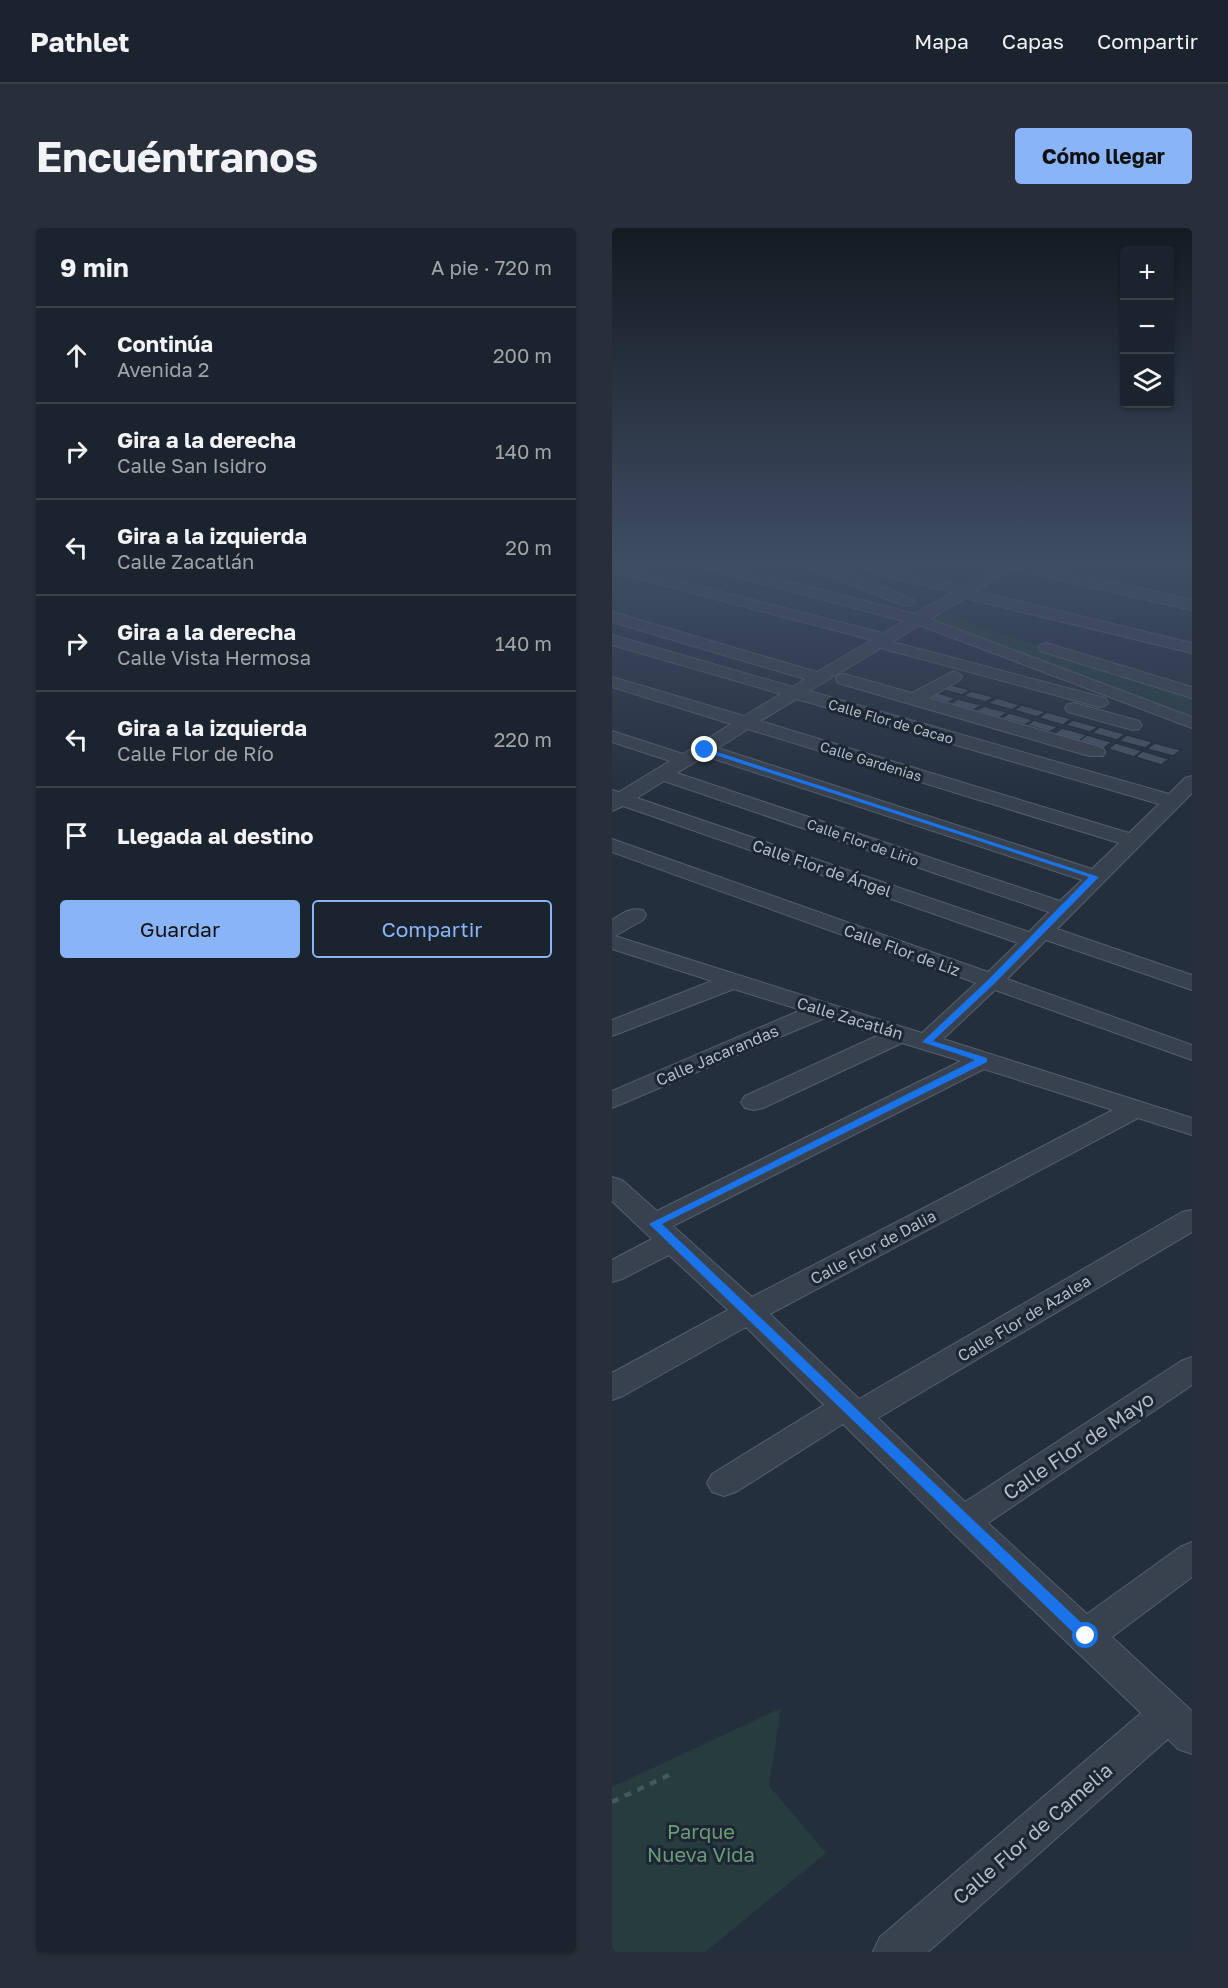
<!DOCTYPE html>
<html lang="es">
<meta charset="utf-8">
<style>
:root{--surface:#1b232e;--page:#282f3a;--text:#f1f3f6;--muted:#a0a4aa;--line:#39404a;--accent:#8ab4f8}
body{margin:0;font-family:"Golos Text",sans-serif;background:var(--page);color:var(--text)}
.controls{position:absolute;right:18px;top:18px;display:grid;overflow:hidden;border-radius:6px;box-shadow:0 2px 4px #0004}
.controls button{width:54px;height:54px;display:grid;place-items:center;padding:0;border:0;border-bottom:2px solid var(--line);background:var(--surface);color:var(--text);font:30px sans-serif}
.stop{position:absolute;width:18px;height:18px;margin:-14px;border:4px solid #1a73e8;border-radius:50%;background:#fff}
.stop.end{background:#1a73e8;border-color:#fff;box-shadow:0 2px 6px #0008}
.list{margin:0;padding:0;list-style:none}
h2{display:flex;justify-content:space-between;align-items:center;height:78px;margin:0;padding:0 24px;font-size:26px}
h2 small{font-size:20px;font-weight:400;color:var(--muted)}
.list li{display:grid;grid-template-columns:39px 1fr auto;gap:18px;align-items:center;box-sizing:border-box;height:96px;padding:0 24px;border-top:2px solid var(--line)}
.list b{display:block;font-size:22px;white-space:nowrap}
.list p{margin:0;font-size:20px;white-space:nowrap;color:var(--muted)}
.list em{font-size:20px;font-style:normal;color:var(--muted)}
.actions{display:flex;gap:12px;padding:18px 24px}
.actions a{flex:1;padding:14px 0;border:2px solid var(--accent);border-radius:6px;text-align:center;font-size:21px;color:var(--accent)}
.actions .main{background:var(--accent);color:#111}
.icon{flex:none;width:33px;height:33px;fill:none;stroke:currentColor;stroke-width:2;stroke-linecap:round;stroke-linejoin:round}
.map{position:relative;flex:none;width:580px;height:1724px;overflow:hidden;border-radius:6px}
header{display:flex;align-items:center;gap:36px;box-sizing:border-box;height:84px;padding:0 30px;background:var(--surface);border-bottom:2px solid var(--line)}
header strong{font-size:28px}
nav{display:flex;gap:33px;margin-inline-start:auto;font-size:21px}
.intro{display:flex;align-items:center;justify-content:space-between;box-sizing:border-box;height:144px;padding:0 36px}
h1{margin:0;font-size:42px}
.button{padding:15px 27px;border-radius:6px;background:var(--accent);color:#111;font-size:21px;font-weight:700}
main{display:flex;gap:36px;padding:0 36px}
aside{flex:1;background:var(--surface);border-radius:6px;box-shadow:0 2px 4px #0004}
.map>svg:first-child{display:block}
.green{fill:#263c3f}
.building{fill:#455162;stroke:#1f2835;stroke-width:1.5}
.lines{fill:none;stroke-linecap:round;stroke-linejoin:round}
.minor-casing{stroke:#565f6c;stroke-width:2}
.path{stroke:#44595c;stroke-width:4.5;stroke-dasharray:7 7;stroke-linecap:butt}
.minor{fill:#38414e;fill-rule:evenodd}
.route{fill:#1a73e8}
.labels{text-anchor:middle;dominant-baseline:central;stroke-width:6;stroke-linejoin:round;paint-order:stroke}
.far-street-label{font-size:14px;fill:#b4bcc9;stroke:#1d2633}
.street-label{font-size:16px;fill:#b4bcc9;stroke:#1d2633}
.near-street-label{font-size:20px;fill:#b4bcc9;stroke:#1d2633}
.near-park-label{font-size:20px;fill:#6b9a76;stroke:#1d2633}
</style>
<header>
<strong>Pathlet</strong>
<nav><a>Mapa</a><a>Capas</a><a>Compartir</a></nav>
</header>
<div class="intro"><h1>Encuéntranos</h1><a class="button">Cómo llegar</a></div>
<main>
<aside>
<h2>9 min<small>A pie · 720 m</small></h2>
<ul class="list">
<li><svg class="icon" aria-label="ahead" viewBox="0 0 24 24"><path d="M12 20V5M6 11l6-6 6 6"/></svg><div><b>Continúa</b><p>Avenida 2</p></div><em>200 m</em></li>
<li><svg class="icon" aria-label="right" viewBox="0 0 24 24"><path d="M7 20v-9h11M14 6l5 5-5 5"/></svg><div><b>Gira a la derecha</b><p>Calle San Isidro</p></div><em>140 m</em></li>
<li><svg class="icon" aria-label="left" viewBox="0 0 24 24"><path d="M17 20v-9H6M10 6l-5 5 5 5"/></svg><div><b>Gira a la izquierda</b><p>Calle Zacatlán</p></div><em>20 m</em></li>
<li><svg class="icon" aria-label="right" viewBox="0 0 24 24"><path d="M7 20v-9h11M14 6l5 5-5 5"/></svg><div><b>Gira a la derecha</b><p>Calle Vista Hermosa</p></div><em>140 m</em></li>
<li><svg class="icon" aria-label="left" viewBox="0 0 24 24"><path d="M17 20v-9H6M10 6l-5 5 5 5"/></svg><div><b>Gira a la izquierda</b><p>Calle Flor de Río</p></div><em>220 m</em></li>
<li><svg class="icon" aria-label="arrive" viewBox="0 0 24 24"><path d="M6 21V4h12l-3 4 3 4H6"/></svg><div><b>Llegada al destino</b></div></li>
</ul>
<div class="actions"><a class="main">Guardar</a><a>Compartir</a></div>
</aside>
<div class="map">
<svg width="580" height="1724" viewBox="0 0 580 1724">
<rect width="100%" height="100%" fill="#242f3e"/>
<path class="green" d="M 324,383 L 580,470 L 580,494 L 308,392 Z
M 169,1480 L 157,1558 L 214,1625 L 93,1724 L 0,1724 L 0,1559 Z"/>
<path class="building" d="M 336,456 L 358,462 L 350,467 L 327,461 Z
M 321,463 L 336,468 L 344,470 L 336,475 L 313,468 Z
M 359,463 L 382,469 L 374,474 L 351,468 Z
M 385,470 L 408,477 L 400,482 L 376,475 Z
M 346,471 L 361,475 L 370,477 L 361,482 L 338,476 Z
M 410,477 L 434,484 L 425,489 L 402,482 Z
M 372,478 L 378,480 L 395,484 L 387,490 L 363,483 Z
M 435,484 L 459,491 L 451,497 L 427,490 Z
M 397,485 L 404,487 L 421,492 L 413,497 L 389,490 Z
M 422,492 L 428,494 L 446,499 L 438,504 L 414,497 Z
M 461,492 L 486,499 L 478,504 L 453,497 Z
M 488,499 L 513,506 L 505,512 L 480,505 Z
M 450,500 L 465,504 L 475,507 L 467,513 L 442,506 Z
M 475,507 L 492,512 L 500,514 L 492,520 L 467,513 Z
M 515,507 L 541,514 L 533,520 L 507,513 Z
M 504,515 L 521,520 L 530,523 L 522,529 L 496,521 Z
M 543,515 L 569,522 L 561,528 L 535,521 Z
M 531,523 L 550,529 L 557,531 L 549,537 L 523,529 Z"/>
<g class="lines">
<g class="minor-casing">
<path id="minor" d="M 76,334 L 102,334 L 303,386 L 341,364 L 228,337 L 226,334 L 253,334 L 351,358 L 387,337 L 384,334 L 412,334 L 580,372 L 580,382 L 401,341 L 363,363 L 580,415 L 580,425 L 353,370 L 318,391 L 580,489 L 580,500 L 307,397 L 281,414 L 493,470 L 496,474 L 493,478 L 487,479 L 269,420 L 197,463 L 557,566 L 573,550 L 580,548 L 580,565 L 445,701 L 580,747 L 580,762 L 434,712 L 395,751 L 580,817 L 580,832 L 383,762 L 331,811 L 580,890 L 580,907 L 526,890 L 158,1086 L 247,1171 L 570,984 L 580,982 L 580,1004 L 266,1190 L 353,1274 L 569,1133 L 580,1129 L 580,1157 L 376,1295 L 475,1386 L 568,1319 L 580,1314 L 580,1349 L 500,1409 L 580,1483 L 580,1526 L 566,1521 L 556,1511 L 316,1724 L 261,1724 L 268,1709 L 529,1485 L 339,1303 L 231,1196 L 124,1264 L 112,1268 L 100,1264 L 95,1255 L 100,1246 L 212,1177 L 134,1099 L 11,1168 L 0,1172 L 0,1145 L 116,1082 L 57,1027 L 10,1051 L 0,1054 L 0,1032 L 40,1011 L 0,973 L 0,949 L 10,952 L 45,983 L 349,833 L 290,815 L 151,880 L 142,882 L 133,880 L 129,874 L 133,868 L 267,807 L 213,790 L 0,880 L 0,863 L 189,782 L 122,761 L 0,808 L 0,792 L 100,753 L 0,721 L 0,692 C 11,685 18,679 31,682 L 34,687 L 31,692 L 3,708 L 310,805 L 364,755 L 0,624 L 0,611 L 376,744 L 406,715 L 11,578 L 0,583 L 0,562 L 7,564 L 58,533 L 0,514 L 0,503 L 71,526 L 119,496 L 0,459 L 0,449 L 132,488 L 169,466 L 0,417 L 0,407 L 181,459 L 193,451 L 0,394 L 0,384 L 205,444 L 260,412 L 0,344 L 0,336 L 271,405 L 292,393 L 78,337 ZM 185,471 L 547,576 L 517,605 L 148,493 ZM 136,501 L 507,615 L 480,641 L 106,520 ZM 93,528 L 470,652 L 448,673 L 65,545 ZM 52,553 L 437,684 L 417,704 L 25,570 ZM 372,841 L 501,882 L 140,1069 L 61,998 Z
M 195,334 L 212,334 L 300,371 L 303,374 L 300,377 L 290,377 L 196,340 L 194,337 Z
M 434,415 L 580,459 L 580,470 L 428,423 L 426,420 L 428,417 Z
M 342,443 L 350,448 L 348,452 L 317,470 L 491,520 L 493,524 L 491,528 L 477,528 L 226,455 L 224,451 L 226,447 L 232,446 L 300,465 Z
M 462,475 L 527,493 L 530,497 L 527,501 L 521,502 L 456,484 L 453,480 L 456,476 Z"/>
</g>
<path class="path" d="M 0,1574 L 57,1547"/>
<use href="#minor" class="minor"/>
</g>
<linearGradient id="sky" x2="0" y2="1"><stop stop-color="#141a22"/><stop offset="0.58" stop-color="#3f4d63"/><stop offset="1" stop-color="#3f4d63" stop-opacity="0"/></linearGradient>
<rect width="580" height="576" fill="url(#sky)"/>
<path class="route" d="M 93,520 L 487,649 L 382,756 L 321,813 L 375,830 L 375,834 L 50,996 L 479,1404 L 481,1408 L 479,1412 L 474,1414 L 469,1412 L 37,996 L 363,832 L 310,814 L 376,752 L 477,649 L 91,523 Z"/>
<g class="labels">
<g class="far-street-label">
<text transform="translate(279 493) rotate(16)">Calle Flor de Cacao</text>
<text transform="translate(259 533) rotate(17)">Calle Gardenias</text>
<text transform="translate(251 614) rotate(19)">Calle Flor de Lirio</text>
</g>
<g class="street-label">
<text transform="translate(210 640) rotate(19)">Calle Flor de Ángel</text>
<text transform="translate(290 722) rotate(20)">Calle Flor de Liz</text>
<text transform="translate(238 790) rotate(17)">Calle Zacatlán</text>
<text transform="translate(105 827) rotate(-23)">Calle Jacarandas</text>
<text transform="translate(261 1019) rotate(-28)">Calle Flor de Dalia</text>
<text transform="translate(412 1090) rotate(-31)">Calle Flor de Azalea</text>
</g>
<g class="near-street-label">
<text transform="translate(466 1217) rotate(-34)">Calle Flor de Mayo</text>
<text transform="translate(420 1605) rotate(-41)">Calle Flor de Camelia</text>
</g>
<g class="near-park-label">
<text x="89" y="1603">Parque<tspan x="89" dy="23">Nueva Vida</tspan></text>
</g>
</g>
</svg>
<div class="controls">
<button>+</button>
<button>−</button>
<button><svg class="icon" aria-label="layers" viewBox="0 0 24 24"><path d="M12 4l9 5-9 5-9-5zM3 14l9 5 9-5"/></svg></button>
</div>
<div class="stop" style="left:474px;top:1408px"></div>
<div class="stop end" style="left:93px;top:522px"></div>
</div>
</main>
